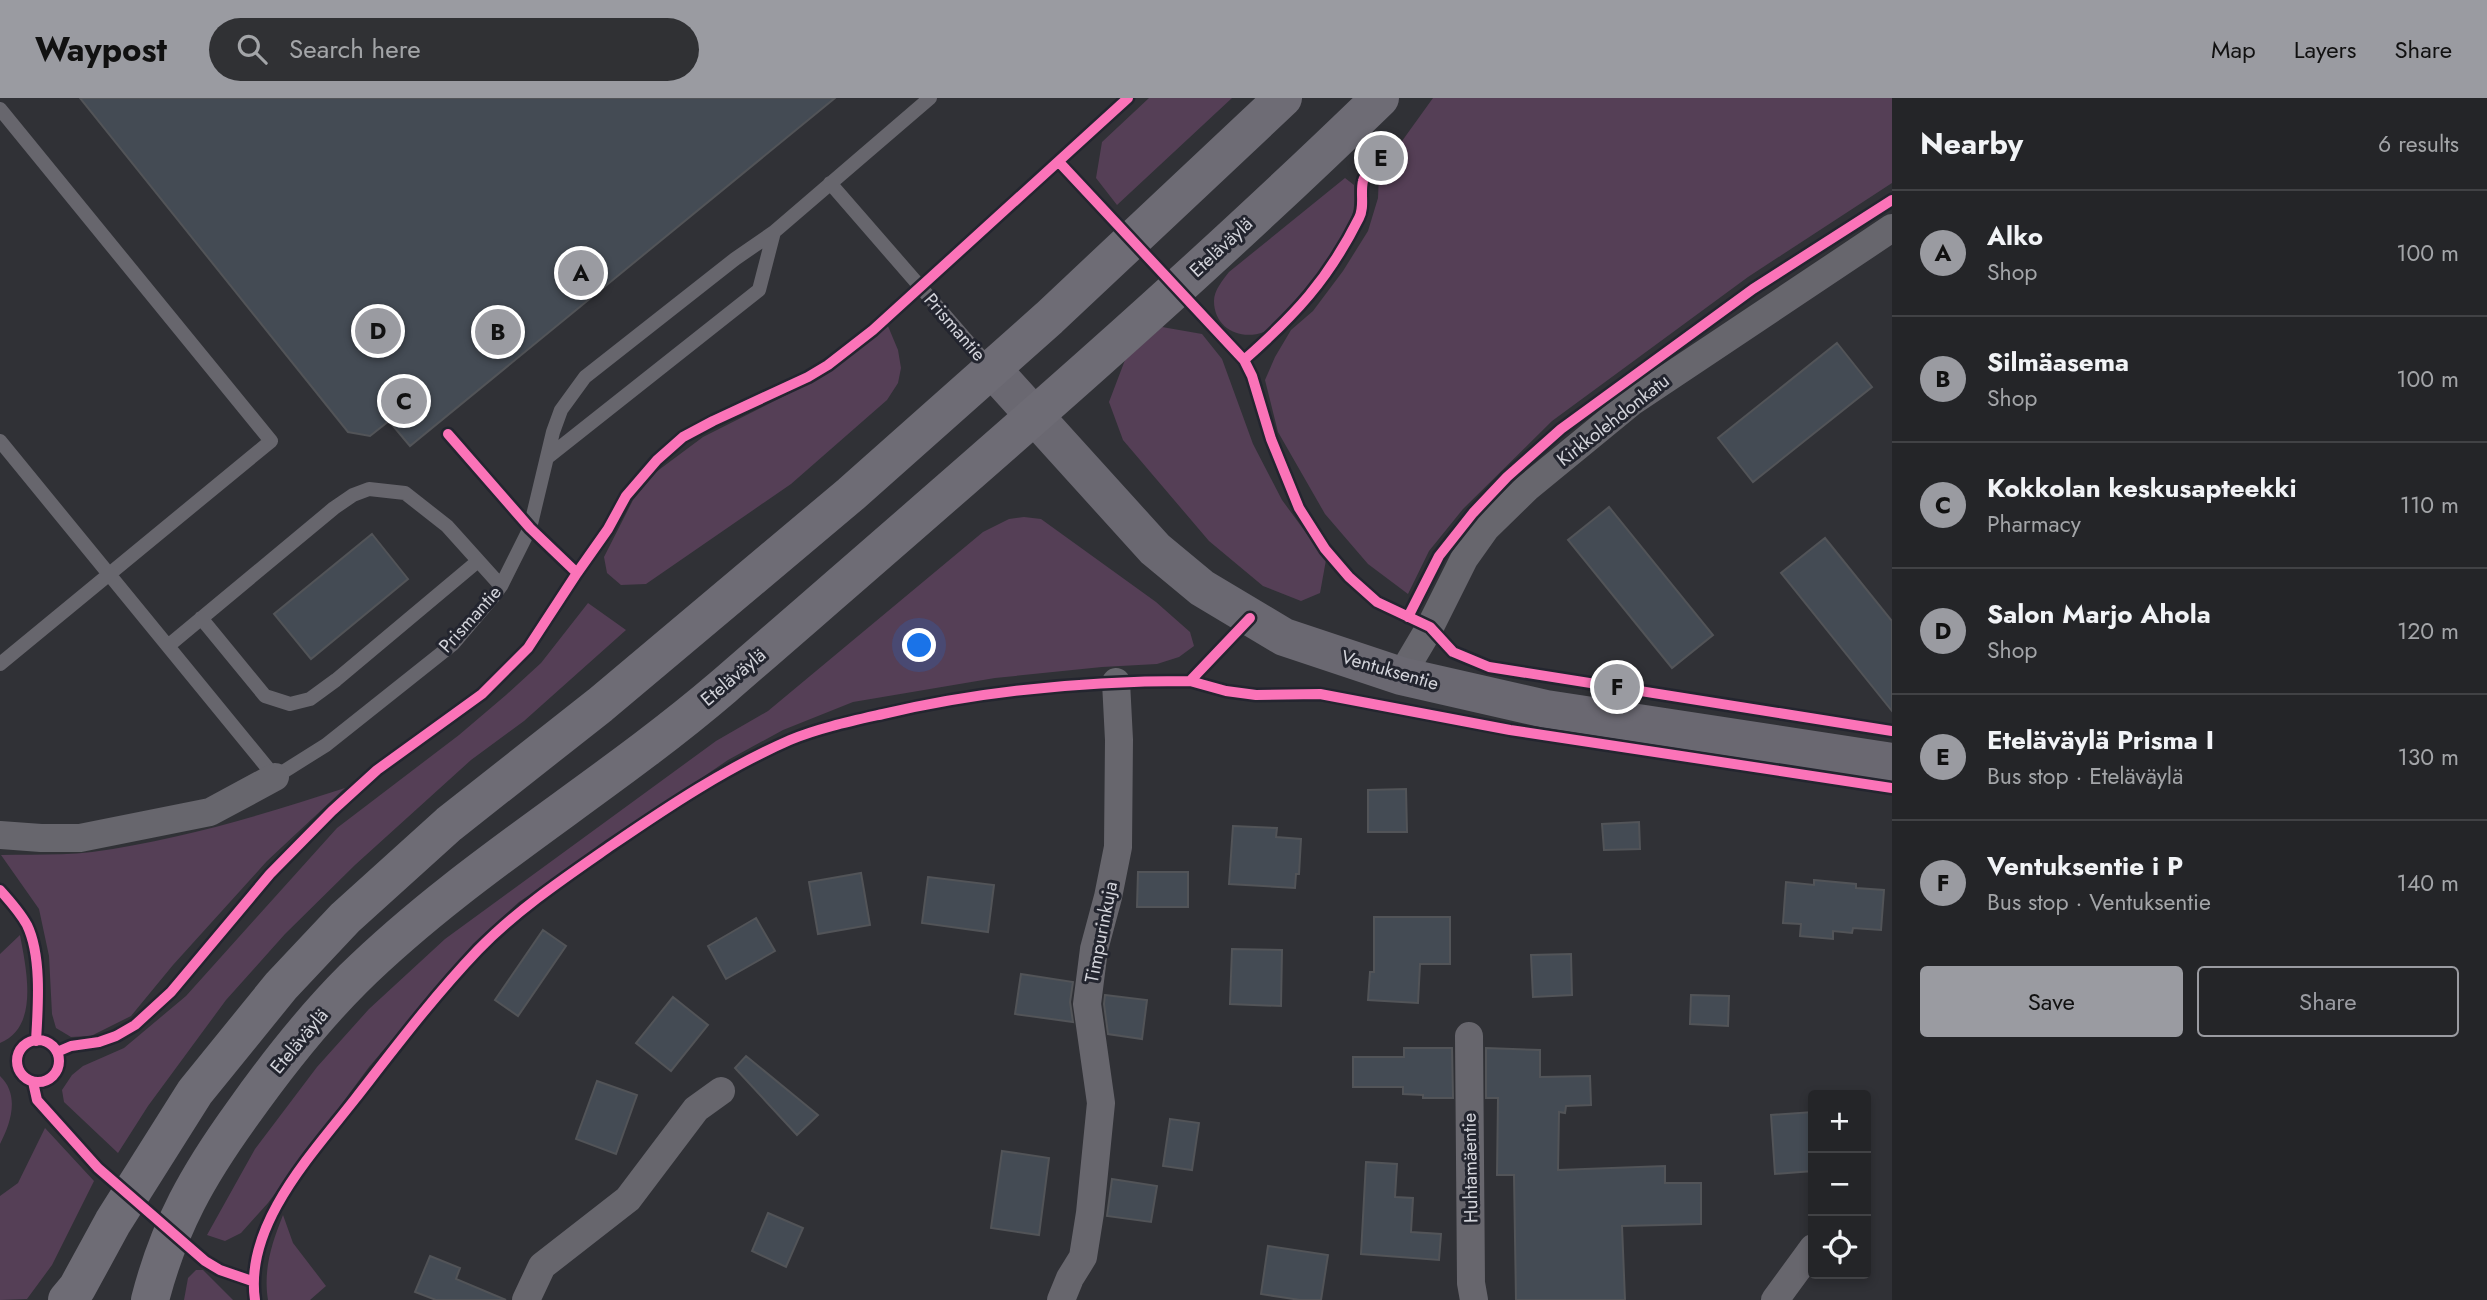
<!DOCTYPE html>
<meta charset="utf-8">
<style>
:root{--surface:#242528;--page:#303134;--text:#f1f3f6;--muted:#a3a5a8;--line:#414245;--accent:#9a9ba1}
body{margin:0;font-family:Jost,sans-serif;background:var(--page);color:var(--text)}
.controls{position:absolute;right:21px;bottom:21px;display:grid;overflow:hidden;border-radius:7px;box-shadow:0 4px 10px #0003}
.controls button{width:63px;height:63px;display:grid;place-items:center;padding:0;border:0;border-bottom:2px solid var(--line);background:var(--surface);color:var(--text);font:35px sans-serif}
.you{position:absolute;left:920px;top:548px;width:24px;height:24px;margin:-18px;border:5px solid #fff;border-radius:50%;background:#1a73e8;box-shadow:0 0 0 10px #1a73e833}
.badge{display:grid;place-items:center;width:46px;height:46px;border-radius:50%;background:var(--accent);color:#111;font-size:23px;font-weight:700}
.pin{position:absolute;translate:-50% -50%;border:4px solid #fff;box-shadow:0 2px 7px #0006}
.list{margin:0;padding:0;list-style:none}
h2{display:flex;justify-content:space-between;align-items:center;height:91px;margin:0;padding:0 28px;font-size:30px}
h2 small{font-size:23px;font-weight:400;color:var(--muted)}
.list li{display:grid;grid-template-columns:46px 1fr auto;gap:21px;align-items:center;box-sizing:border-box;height:126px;padding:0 28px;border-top:2px solid var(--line)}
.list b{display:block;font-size:26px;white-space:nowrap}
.list p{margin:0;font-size:23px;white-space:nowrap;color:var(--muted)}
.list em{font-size:23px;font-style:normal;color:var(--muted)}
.actions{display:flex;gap:14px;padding:21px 28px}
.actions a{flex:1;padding:16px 0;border:2px solid var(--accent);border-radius:7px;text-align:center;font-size:24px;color:var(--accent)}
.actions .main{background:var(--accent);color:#111}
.icon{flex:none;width:38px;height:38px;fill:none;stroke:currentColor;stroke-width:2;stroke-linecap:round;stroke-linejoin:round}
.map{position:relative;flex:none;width:1892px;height:1202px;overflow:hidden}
header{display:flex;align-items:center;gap:42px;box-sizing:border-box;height:98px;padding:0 35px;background:var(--accent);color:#111}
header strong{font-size:33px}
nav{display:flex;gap:38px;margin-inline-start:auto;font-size:24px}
.search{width:490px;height:63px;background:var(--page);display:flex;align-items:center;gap:18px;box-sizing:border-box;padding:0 24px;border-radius:38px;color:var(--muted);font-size:26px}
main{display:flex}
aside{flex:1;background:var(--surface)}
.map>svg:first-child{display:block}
.green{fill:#553f56}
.building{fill:#444b54;stroke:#525458;stroke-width:2}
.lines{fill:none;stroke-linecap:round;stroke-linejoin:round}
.lane{stroke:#67666d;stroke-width:14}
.street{stroke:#67666d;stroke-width:28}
.secondary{stroke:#6a6871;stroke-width:38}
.highway{stroke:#6e6c75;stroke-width:38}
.cycleway-casing{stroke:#23252f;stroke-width:15}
.cycleway{stroke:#fb73b8;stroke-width:10}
.labels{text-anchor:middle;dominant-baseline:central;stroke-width:6;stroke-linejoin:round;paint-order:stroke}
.street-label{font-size:19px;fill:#d3d4db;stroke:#23252f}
</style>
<header>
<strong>Waypost</strong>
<div class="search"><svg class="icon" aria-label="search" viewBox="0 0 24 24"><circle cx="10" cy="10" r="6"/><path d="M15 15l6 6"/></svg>Search here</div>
<nav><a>Map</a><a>Layers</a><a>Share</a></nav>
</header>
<main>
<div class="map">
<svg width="1892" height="1202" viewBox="0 0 1892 1202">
<rect width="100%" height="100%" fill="#303136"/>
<path class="green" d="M 1149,0 L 1232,0 L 1117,107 L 1096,80 L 1102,44 Z
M 1433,0 L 1892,0 L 1892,85 L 1748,179 L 1552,323 L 1463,411 L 1429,453 L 1408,496 L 1368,466 L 1325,416 L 1278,334 L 1265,282 L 1275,259 L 1291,232 L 1313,213 L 1343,173 L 1368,133 L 1378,100 L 1379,75 Z
M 1345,80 L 1354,87 C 1354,96 1355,106 1353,114 C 1344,145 1293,222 1264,234 C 1240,243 1214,230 1214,203 C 1214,192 1223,182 1229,174 Z
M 885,221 L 898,252 L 901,270 L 898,285 L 887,302 L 791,386 L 646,486 L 621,487 L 607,475 L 604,459 L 633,402 L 656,374 L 703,339 L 820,280 Z
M 1162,229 L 1202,236 L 1222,261 L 1253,346 L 1282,402 L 1326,462 L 1320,495 L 1301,503 L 1263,488 L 1209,443 L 1123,342 L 1109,304 L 1125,262 Z
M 1024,419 L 1041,421 L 1156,504 L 1190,534 L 1194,548 L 1179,559 L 1157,566 L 1102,569 L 995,580 L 853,604 L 783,632 L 728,662 L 519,804 L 473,846 L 369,969 L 268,1105 L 241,1135 L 225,1143 L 207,1137 L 255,1051 L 317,969 L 369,911 L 445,841 L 716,643 L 768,613 L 983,434 L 1009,421 Z
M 588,505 L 626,532 L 524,623 L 471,662 L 355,767 L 285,836 L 226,902 L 148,1008 L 118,1055 L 64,1004 L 62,992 L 72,977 L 83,968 L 124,950 L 186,898 L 337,730 L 459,637 L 506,597 L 541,565 Z
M 345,690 L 267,763 L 173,867 L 131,918 L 91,938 L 71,939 L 56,930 L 52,916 L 49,858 L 39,811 L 1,757 C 31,756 62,758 92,754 C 179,742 262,717 345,690 Z
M 20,837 C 26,870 40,929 0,945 L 0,856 Z
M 0,978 C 20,997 11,1025 0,1046 Z
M 45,1030 L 94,1083 L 52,1167 L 27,1201 L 0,1202 L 0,1098 L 18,1085 Z
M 283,1117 L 293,1145 L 326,1188 L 310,1202 L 268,1202 C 263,1171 272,1145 283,1117 Z
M 196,1172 L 203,1172 L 233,1202 L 184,1202 L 188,1180 Z"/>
<path class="building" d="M 80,0 L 835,0 L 410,348 L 389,323 L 370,338 L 348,334 Z
M 1837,245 L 1872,289 L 1753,384 L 1718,340 Z
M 1609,409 L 1713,537 L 1672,570 L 1568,442 Z
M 372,436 L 408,481 L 311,561 L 274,516 Z
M 1825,440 L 1892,523 L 1892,613 L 1781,475 Z
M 1406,691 L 1407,734 L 1368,734 L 1368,692 Z
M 1639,724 L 1640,751 L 1604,752 L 1602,726 Z
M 1233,728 L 1277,730 L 1276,739 L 1301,741 L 1299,776 L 1296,776 L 1295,790 L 1229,786 Z
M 1138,774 L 1188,774 L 1188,809 L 1137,809 Z
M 861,775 L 870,827 L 818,836 L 809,784 Z
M 928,779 L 994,787 L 988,834 L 922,825 Z
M 1814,782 L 1856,786 L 1856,790 L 1884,792 L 1881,832 L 1853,830 L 1852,835 L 1833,833 L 1833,841 L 1800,838 L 1801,826 L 1783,825 L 1786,784 L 1814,787 Z
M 1374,819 L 1450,819 L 1450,866 L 1420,866 L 1418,905 L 1368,902 L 1370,874 L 1374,874 Z
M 756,820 L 775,853 L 726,881 L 708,848 Z
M 543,832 L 566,848 L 518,918 L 495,902 Z
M 1232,851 L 1282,852 L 1281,908 L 1230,906 Z
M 1571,856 L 1572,897 L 1533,899 L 1531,857 Z
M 1021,876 L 1073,884 L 1070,904 L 1073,924 L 1015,916 Z
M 1105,897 L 1147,902 L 1142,941 L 1108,936 L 1104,906 Z
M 1691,897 L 1729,898 L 1728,928 L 1690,926 Z
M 673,899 L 708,927 L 671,973 L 636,945 Z
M 1404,950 L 1452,950 L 1453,1000 L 1423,1000 L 1423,997 L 1403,996 L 1403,989 L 1353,989 L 1353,959 L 1404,959 Z
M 1486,950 L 1540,952 L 1540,979 L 1590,978 L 1591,1007 L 1566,1008 L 1565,1015 L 1559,1014 L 1558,1072 L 1665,1068 L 1665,1085 L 1701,1085 L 1701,1126 L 1622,1128 L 1625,1202 L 1516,1202 L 1514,1077 L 1497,1077 L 1498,1000 L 1486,1000 Z
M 746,958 L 818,1017 L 797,1037 L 735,970 Z
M 597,983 L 637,997 L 616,1056 L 576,1041 Z
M 1813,1014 L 1813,1073 L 1775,1076 L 1771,1017 Z
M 1170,1021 L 1199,1025 L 1192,1072 L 1163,1068 Z
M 1002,1053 L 1049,1060 L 1039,1137 L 991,1130 Z
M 1366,1064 L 1397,1066 L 1395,1099 L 1413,1100 L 1411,1134 L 1441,1136 L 1439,1162 L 1361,1156 Z
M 1112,1081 L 1157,1088 L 1151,1124 L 1107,1118 Z
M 768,1115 L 803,1130 L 786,1169 L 752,1153 Z
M 1268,1148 L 1328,1157 L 1321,1202 L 1300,1202 L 1261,1196 Z
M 430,1158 L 460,1170 L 456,1181 L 506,1202 L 436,1202 L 415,1194 Z"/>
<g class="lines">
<path class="lane" d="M 0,11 L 271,343 L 0,566
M 830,85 L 990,269
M 0,343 L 275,679 L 326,647 L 453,546 L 493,499 L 501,488 L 530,430 L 553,334 L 561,312 L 585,279 L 735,161 L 774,134 L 930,0
M 548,359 L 759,192 L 774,134
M 201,520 L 265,598 L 290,606 L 310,601 L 336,582 L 478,463
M 168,548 L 334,410 L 353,397 L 369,391 L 405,395 L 447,428 L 501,488"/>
<path class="street" d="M 1401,578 L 1430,529 L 1464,461 L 1486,430 L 1527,390 L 1633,303 L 1892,130
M 0,737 L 41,740 L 80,740 L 210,714 L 275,679
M 1469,938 L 1471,1185 L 1474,1202
M 526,1202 L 542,1168 L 628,1101 L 696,1011 L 721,993
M 1061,1202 L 1070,1180 L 1083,1159 L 1090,1115 L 1101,1005 L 1087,906 L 1094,851 L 1108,799 L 1118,749 L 1119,642 L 1116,584
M 1775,1202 L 1813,1150"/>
<path class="secondary" d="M 992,271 L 1155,451 L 1202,490 L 1284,539 L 1401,578 L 1546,611 L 1892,664"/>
<path class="highway" d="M 67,1202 L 77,1190 L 113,1124 L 195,994 L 281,888 L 345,820 L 449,726 L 600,607 L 851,396 L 1049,220 L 1283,0
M 150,1202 C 169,1128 198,1077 242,1016 C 276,968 312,922 353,881 C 466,770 604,691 723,589 C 945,396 1169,205 1380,0"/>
<g class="cycleway-casing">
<path id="cycleway" d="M 1059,64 L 1244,262 L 1252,278 L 1271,341 L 1299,410 L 1325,451 L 1349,479 L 1377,504 L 1430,529 L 1453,554 L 1489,569 L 1892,633
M 1244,262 C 1295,217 1328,182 1359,120 C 1365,109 1360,95 1363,83 C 1365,73 1386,54 1393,46
M 448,336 L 530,430 L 577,475
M 1408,519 L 1439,458 L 1473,415 L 1507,379 L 1561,331 L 1753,191 L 1892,102
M 1190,583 L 1226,593 L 1256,597 L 1320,596 L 1510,632 L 1892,690
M 0,792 C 10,803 20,814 27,827 C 42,858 38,909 36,943
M17 963a21 21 0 1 1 42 0a21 21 0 1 1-42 0Z
M 57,954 L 71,948 L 99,944 L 116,938 L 135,927 L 171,894 L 270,776 L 332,713 L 377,672 L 482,596 L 528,550 L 577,475 L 608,431 L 626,398 L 657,362 L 683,339 L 713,323 L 808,279 L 828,267 L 873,232 L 1128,0
M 33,984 L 37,1002 L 98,1070 L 205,1163 L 220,1172 L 252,1183
M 255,1202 C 244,1127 312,1056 355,1001 C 394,951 434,898 478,852 C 518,811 566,779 612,747 C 669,708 726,670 790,642 C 819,630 852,623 883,616 C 984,592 1086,583 1190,583 L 1250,520"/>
</g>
<use href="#cycleway" class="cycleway"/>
</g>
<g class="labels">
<g class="street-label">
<text transform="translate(1221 149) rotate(-43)">Eteläväylä</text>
<text transform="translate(955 229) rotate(49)">Prismantie</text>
<text transform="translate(1613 322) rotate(-38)">Kirkkolehdonkatu</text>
<text transform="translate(470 521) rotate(-48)">Prismantie</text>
<text transform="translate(1390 572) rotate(16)">Ventuksentie</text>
<text transform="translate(733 579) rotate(-40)">Eteläväylä</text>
<text transform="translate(1101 834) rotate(-79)">Timpurinkuja</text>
<text transform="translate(299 943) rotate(-50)">Eteläväylä</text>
<text transform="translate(1470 1070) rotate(-91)">Huhtamäentie</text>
</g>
</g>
</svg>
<div class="controls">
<button>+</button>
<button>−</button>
<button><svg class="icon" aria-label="locate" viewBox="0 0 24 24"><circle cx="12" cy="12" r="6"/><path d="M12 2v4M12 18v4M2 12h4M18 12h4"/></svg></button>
</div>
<div class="you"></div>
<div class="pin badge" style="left:581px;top:175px">A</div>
<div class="pin badge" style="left:498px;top:234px">B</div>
<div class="pin badge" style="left:404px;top:303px">C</div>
<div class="pin badge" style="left:378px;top:233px">D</div>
<div class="pin badge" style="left:1381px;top:60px">E</div>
<div class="pin badge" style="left:1617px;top:589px">F</div>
</div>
<aside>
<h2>Nearby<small>6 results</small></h2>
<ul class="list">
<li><span class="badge">A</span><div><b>Alko</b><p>Shop</p></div><em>100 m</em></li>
<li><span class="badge">B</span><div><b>Silmäasema</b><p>Shop</p></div><em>100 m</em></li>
<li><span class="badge">C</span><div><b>Kokkolan keskusapteekki</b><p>Pharmacy</p></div><em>110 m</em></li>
<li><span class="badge">D</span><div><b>Salon Marjo Ahola</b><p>Shop</p></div><em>120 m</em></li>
<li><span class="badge">E</span><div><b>Eteläväylä Prisma I</b><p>Bus stop · Eteläväylä</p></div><em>130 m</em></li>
<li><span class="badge">F</span><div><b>Ventuksentie i P</b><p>Bus stop · Ventuksentie</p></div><em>140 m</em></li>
</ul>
<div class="actions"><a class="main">Save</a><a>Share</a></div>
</aside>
</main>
